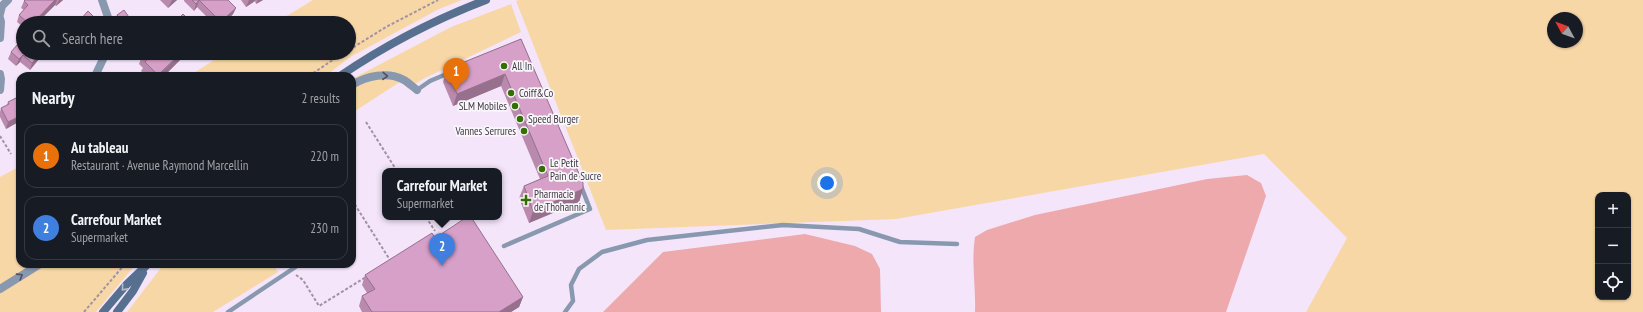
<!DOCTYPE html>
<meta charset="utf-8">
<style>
:root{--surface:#171b24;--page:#242831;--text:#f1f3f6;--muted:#9ea1a6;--line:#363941;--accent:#db2777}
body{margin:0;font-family:"PT Sans Narrow",sans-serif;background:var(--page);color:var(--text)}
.controls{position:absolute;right:12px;bottom:12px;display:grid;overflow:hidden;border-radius:8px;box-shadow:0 1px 3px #0004}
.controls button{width:36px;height:36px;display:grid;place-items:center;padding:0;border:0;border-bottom:1px solid var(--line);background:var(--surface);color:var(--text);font:20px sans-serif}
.compass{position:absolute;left:1547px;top:12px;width:36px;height:36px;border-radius:50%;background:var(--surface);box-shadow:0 1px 3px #0004;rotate:311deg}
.you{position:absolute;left:827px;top:183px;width:14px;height:14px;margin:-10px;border:3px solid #fff;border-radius:50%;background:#1a73e8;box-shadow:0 0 0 6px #1a73e833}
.badge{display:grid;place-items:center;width:26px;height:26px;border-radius:50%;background:var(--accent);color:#fff;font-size:13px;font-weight:700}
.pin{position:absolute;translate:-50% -33px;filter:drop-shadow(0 1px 2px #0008)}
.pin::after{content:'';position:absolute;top:21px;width:14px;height:12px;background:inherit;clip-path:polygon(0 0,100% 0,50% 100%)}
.popup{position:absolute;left:382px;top:168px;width:120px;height:52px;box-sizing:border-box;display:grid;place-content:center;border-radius:8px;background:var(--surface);filter:drop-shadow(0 1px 3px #0005);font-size:13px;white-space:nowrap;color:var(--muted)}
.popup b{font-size:15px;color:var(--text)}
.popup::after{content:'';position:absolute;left:50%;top:100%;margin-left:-8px;border:8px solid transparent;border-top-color:var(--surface)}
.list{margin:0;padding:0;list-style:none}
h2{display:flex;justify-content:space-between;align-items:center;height:52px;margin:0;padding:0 16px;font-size:17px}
h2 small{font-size:13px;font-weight:400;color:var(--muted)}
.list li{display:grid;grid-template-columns:26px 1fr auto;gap:12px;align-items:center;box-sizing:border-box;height:64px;margin:0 8px 8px;padding:0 8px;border:1px solid var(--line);border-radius:12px}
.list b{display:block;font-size:15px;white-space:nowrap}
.list p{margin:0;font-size:13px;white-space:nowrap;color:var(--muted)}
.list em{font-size:13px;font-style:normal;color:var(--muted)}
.icon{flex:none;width:22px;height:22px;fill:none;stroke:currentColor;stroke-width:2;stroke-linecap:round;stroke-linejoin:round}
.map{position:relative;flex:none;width:1643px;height:312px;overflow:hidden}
.search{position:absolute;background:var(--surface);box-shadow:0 1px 3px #0004;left:16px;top:16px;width:340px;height:44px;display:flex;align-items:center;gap:10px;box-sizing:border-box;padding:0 14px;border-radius:22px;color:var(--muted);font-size:15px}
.panel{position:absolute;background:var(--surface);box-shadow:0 1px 3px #0004;left:16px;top:72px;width:340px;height:196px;border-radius:12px}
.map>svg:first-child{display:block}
.green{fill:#f8d7a7;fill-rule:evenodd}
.water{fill:#eea9ac}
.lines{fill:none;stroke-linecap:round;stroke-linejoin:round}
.path{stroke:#a091a7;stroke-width:2;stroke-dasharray:3 2;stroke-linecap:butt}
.lane{stroke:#8898ae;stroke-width:4.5}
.street{stroke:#8898ae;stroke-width:8}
.secondary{stroke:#587090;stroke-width:8}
.wall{fill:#b98aad}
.shaded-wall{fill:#96708d}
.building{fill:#d7a0c9;stroke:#96708d}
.oneway{stroke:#544d63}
.oneway2{stroke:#b0bbc9}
.poi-dot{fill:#347001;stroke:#f8f8f8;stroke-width:1.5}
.labels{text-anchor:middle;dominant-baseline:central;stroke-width:3.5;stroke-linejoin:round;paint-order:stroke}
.poi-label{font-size:11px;fill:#43344a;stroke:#f8f8f8;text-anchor:start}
</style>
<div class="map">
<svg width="1643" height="312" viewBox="0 0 1643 312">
<rect width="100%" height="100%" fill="#f4e5fb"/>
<path class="green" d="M 313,0 L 462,0 L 439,9 L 352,56 L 325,76 L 189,76 L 225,53 L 349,53 L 349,23 L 275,23 Z
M 519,0 L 1643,0 L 1643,312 L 1306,312 L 1347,238 L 1264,154 L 896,219 L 606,230 L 516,1 ZM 1553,18 L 1577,18 L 1577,42 L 1553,42 ZM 1598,195 L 1628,195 L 1628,297 L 1598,297 Z
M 511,4 L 521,32 L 423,79 L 409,88 L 403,80 L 352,113 L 352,79 L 451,27 Z
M 20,166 L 20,264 L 136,264 L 96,312 L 0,312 L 0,177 Z
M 164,264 L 273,264 L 278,272 L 213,312 L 127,312 Z"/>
<path class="water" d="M 1247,175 L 1261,183 L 1266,196 L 1226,312 L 975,312 C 976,287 971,262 975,237 L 987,230 L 1035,215 L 1207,179 Z
M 805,234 L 855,246 L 872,254 L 880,269 L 881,312 L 603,312 L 663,252 Z"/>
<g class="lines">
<path class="path" d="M 349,50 L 386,27 L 438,0
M 309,76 L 343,53
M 366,122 L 397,171
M 0,136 L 11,154
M 352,200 L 390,260
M 426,217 L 435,231
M 296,275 L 303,280 L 319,306 L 366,277
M 84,312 L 125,264"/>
<path class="lane" d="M 417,90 L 430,81 L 449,73
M 504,246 L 590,209 L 581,186
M 228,312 L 300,264
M 565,312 L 573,301 L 571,285 L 579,269 L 602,252 L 647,240 L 783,225 L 859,229 L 900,242 L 957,244"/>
<path class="street" d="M 102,0 L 110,23
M 0,14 L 2,6 L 8,0
M 0,18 L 1,22 L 0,38
M 0,74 L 1,79 L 0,90
M 95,76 L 106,53
M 352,85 C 366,76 388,71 404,80 C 409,83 413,87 417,90
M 0,289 L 40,264"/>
<path class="secondary" d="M 340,76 C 384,46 436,19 486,0
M 103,312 L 126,285 L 148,264
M 117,312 L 133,291 L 143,273"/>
</g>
<path class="wall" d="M 25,0 L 63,0 L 56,6 L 55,5 L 37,23 L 23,23 L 23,27 L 17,22 L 19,15 L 24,10 L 21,8 L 24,1 Z
M 160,0 L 177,0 L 168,8 Z
M 184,0 L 228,0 L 236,8 L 233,14 L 225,23 L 213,23 L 197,7 L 194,11 L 184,1 Z
M 241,0 L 263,0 L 256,4 L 255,1 L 246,7 Z
M 117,15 L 133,23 L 119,23 L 116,18 Z
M 95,18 L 103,23 L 79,23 L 80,20 Z
M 521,39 L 583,189 L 579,202 L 529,223 L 519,198 L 524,186 L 540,179 L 501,86 L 453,106 L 443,82 L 447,69 Z
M 11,52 L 23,53 L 41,53 L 39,59 L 30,70 L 20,62 L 16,66 L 8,59 Z
M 143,53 L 187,53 L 164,76 L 146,76 L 141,71 L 143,68 L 139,64 Z
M 20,93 L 20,121 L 6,129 L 0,117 L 0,112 L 1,108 L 7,105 L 8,102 L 20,96 L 19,95 Z
M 435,238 L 523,297 L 519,307 L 511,312 L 362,312 L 359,306 L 362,296 L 367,293 L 362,285 L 365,275 Z"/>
<path class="shaded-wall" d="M 55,0 L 57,0 L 55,5 L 37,23 L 33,23 Z
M 59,0 L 63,0 L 56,6 Z
M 172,0 L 177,0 L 168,8 Z
M 199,0 L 197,7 L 194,11 L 196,4 Z
M 249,0 L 255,0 L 255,1 L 246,7 Z
M 258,0 L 263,0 L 256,4 Z
M 236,8 L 233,14 L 224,23 L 226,17 Z
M 225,16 L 222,23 L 219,23 L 220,21 Z
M 41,53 L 39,59 L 30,70 L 32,63 Z
M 181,53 L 187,53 L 164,76 L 158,76 Z
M 23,55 L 20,62 L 16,66 L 19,59 Z
M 505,74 L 501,86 L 453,106 L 457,94 Z
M 20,116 L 20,121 L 6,129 L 8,122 Z
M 583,189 L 579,202 L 529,223 L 533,211 Z
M 523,297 L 519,307 L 511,312 L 499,312 Z"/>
<path class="building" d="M 25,0 L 55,0 L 33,23 L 28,23 L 19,15 L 28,5 L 24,1 Z
M 192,0 L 228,0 L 236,8 L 226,17 L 225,16 L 220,21 L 199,0 L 196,4 Z
M 124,10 L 133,23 L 123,23 L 117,15 Z
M 88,11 L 95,18 L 97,17 L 103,23 L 83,23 L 80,20 Z
M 183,14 L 188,19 L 191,16 L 197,23 L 174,23 Z
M 23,38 L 23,53 L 41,53 L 32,63 L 23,55 L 19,59 L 11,52 Z
M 521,39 L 583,183 L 583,189 L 533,211 L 524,186 L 548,176 L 505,74 L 457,94 L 447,69 Z
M 143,53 L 181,53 L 158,75 L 145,62 L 147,59 L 142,54 Z
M 20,96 L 20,116 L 8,122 L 1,108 L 9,104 L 8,102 Z
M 467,217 L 471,217 L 523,297 L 499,312 L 372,312 L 362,296 L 375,289 L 365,275 L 432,233 L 435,238 Z"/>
<defs><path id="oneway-chevron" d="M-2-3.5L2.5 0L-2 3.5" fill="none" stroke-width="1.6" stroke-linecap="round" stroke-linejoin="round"/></defs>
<g class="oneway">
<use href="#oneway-chevron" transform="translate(385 76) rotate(2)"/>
<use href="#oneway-chevron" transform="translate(20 276) rotate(-32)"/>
</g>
<use class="oneway2" href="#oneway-chevron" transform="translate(124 288) rotate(132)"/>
<g class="poi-dot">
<circle cx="504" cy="66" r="4"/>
<circle cx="511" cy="93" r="4"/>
<circle cx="515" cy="106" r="4"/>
<circle cx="520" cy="119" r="4"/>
<circle cx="524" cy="131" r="4"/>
<circle cx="542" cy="169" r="4"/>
<path d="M524 194h4v4h4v4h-4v4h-4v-4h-4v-4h4z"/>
</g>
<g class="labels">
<g class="poi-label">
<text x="512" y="66">All In</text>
<text x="519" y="93">Coiff&amp;Co</text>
<text x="507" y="106" text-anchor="end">SLM Mobiles</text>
<text x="528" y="119">Speed Burger</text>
<text x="516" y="131" text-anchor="end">Vannes Serrures</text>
<text x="550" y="163">Le Petit<tspan x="550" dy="13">Pain de Sucre</tspan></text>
<text x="534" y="194">Pharmacie<tspan x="534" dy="13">de Thohannic</tspan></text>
</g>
</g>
</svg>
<div class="controls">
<button>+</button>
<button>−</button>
<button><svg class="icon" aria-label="locate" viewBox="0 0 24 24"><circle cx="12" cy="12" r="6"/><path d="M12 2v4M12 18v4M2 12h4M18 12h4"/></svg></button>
</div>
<svg class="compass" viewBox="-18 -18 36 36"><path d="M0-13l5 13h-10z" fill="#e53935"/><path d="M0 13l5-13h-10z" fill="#9ea1a6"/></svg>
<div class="you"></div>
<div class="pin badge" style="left:456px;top:91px;background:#e8710a">1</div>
<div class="pin badge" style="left:442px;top:266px;background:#3f7fe0">2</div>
<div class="popup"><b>Carrefour Market</b>Supermarket</div>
<div class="search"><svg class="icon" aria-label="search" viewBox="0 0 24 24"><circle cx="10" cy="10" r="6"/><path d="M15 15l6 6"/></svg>Search here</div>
<section class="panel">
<h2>Nearby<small>2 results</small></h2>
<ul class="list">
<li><span class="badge" style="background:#e8710a">1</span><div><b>Au tableau</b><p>Restaurant · Avenue Raymond Marcellin</p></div><em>220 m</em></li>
<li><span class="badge" style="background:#3f7fe0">2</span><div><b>Carrefour Market</b><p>Supermarket</p></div><em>230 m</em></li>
</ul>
</section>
</div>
